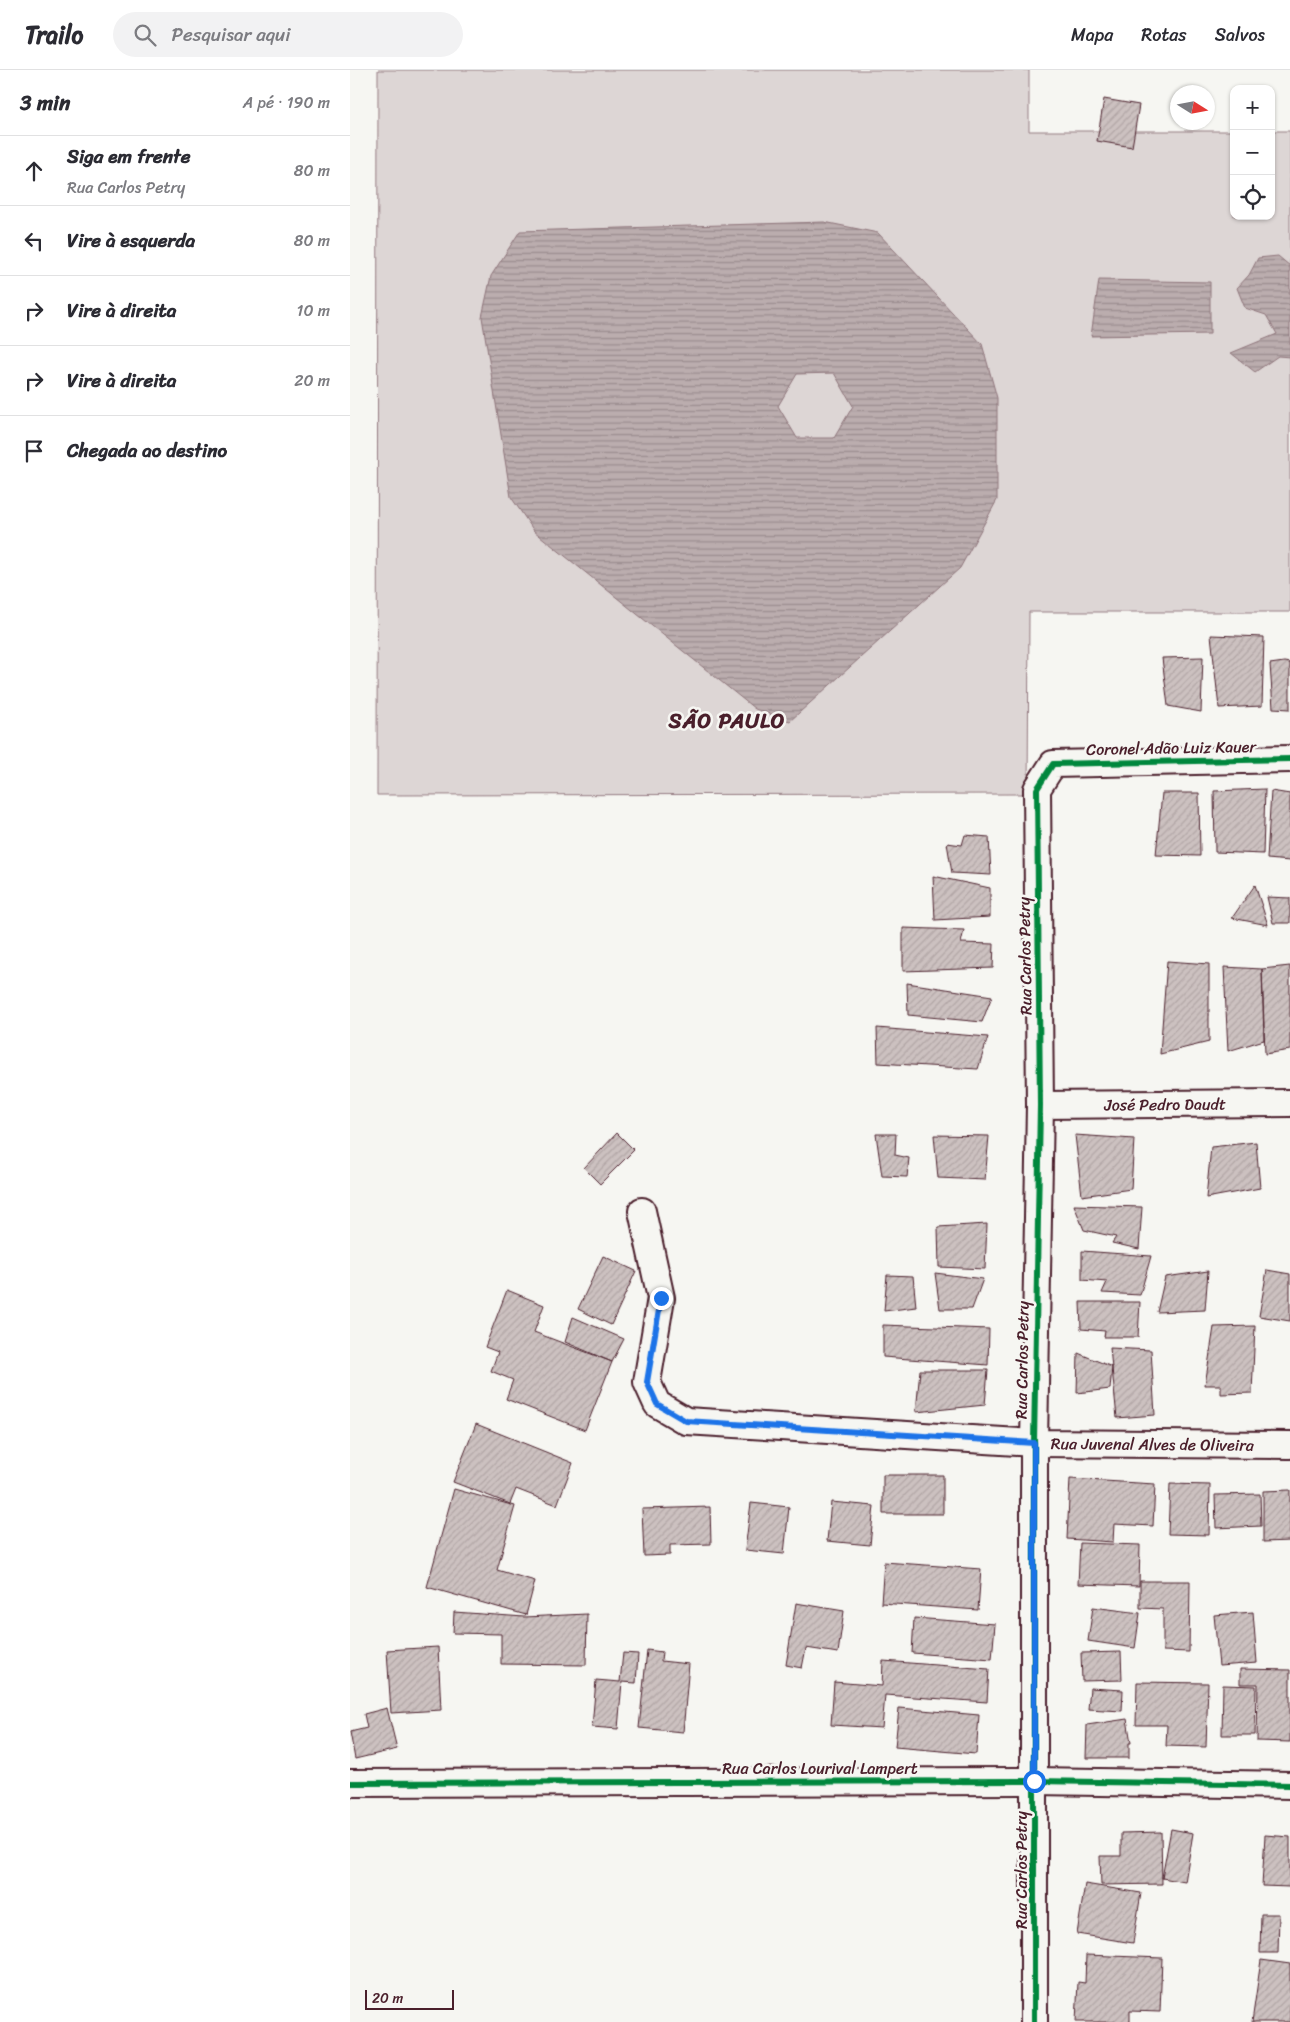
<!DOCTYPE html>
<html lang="pt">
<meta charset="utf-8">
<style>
:root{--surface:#fff;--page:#f2f2f3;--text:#2b2b33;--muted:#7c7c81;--line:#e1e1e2}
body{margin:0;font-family:Sriracha,sans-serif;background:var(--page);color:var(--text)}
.controls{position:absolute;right:15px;top:15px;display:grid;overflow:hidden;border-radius:10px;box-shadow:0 1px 4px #0004}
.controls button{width:45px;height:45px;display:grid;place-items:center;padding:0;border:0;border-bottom:1px solid var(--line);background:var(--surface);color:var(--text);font:25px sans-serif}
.compass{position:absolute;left:820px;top:15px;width:45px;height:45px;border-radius:50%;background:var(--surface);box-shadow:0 1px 4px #0004;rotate:101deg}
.scale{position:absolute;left:15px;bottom:12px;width:89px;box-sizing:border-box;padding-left:5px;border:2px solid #4a1f2b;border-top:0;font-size:14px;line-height:18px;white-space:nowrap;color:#4a1f2b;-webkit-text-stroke:4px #f6f6f2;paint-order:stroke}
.stop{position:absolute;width:15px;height:15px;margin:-11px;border:4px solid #1a73e8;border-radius:50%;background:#fff}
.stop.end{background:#1a73e8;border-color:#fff;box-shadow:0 1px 5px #0008}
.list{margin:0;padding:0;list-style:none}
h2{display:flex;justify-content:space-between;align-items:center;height:65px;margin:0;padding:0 20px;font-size:21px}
h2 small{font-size:16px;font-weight:400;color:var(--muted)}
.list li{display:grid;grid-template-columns:32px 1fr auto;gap:15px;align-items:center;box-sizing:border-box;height:70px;padding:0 20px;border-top:1px solid var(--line)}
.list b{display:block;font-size:19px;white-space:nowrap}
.list p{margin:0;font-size:16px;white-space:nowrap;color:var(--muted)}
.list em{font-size:16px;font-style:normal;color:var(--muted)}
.icon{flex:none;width:28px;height:28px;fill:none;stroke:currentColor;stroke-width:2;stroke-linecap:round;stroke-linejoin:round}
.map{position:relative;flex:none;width:940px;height:1952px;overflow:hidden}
header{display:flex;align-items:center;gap:30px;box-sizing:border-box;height:70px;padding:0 25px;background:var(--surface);border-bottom:1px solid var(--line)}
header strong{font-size:24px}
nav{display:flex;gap:28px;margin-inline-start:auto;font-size:18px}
.search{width:350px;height:45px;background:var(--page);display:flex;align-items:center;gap:12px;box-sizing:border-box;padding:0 18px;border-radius:28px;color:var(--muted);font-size:19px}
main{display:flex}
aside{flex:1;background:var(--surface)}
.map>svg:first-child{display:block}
.pitch{fill:#ddd6d5;stroke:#947a80}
.water{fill:url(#water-rules);stroke:#8e747a;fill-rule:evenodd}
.building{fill:url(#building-hatch);stroke:#4a1f2b}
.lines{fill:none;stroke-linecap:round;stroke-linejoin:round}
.street-casing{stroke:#4a1f2b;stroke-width:30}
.street{stroke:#f6f6f2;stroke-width:26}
.cycleway-casing{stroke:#f6f6f2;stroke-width:9}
.cycleway{stroke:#00873e;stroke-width:6}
.route{stroke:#1a73e8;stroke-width:6}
.labels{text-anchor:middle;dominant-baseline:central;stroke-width:5;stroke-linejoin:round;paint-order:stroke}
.street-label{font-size:16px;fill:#4a1f2b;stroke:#f6f6f2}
.district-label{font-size:21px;font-weight:bold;letter-spacing:1px;fill:#4a1f2b;stroke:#f6f6f2}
</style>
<header>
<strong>Trailo</strong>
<div class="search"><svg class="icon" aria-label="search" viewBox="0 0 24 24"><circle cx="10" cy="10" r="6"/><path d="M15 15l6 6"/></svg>Pesquisar aqui</div>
<nav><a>Mapa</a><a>Rotas</a><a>Salvos</a></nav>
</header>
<main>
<aside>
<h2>3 min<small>A pé · 190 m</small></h2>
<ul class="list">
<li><svg class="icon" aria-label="ahead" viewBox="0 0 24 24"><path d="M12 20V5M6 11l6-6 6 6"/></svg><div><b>Siga em frente</b><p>Rua Carlos Petry</p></div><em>80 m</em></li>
<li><svg class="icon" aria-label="left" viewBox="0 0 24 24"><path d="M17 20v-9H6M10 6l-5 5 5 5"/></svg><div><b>Vire à esquerda</b></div><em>80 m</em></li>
<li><svg class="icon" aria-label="right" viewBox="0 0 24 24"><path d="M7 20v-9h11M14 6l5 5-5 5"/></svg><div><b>Vire à direita</b></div><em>10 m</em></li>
<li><svg class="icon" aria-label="right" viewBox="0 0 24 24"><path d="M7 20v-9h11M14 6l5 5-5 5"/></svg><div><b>Vire à direita</b></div><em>20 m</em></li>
<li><svg class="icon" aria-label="arrive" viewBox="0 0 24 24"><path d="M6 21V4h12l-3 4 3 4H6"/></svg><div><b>Chegada ao destino</b></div></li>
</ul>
</aside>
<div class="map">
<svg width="940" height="1952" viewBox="0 0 940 1952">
<defs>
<pattern id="water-rules" width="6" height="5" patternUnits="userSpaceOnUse" patternTransform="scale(1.25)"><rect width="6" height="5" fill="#bbadae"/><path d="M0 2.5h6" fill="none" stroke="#9a8c8e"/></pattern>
<pattern id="building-hatch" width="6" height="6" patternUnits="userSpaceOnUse" patternTransform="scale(1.25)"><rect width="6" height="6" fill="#ccc1c0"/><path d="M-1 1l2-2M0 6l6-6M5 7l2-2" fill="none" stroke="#b1a5a5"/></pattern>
</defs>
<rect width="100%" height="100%" fill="#f6f6f2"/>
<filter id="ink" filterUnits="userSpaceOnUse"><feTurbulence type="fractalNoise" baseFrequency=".02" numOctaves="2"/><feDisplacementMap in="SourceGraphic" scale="10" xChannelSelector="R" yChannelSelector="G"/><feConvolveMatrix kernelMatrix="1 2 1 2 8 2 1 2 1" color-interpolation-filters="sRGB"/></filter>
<g filter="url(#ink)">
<path class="pitch" d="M 28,0 L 679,0 L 679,61 L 884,61 L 884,146 L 921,146 L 921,61 L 940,61 L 940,542 L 679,542 L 678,724 L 27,725 Z"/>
<path class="water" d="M 474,152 L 528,163 L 632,274 L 647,328 L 647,430 L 610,498 L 440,651 L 405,639 L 184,461 L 161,427 L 132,247 L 141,206 L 170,161 ZM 484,303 L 503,336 L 484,368 L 447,368 L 428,336 L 447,304 Z
M 928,186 L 940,196 L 940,287 L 928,286 L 905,302 L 881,283 L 927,264 L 916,245 L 895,238 L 887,218 L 899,205 L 908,188 Z
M 749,210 L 860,212 L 860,264 L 741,266 Z"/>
<path class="building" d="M 754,29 L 789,35 L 782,77 L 747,71 Z
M 861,565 L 914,567 L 912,636 L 869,638 Z
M 853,587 L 851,642 L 818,636 L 812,588 Z
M 934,592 L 940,593 L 940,639 L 923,638 L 920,594 Z
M 915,719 L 913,784 L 865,782 L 864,721 Z
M 921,721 L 940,724 L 940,791 L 917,789 Z
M 812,723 L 849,723 L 850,786 L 806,785 Z
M 615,765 L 639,767 L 641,805 L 602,803 L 597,773 L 612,775 Z
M 583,806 L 640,818 L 640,847 L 585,850 Z
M 905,815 L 918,855 L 882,848 Z
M 917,827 L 940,828 L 940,853 L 923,853 Z
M 553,858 L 614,860 L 611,873 L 644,874 L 643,898 L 553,901 Z
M 817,891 L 859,894 L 859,972 L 810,984 Z
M 940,896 L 940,980 L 915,984 L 912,899 Z
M 874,897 L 912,899 L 914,970 L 878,981 Z
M 557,913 L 642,926 L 632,952 L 558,945 Z
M 527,958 L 638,967 L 628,999 L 528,993 Z
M 267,1063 L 284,1080 L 250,1114 L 234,1098 Z
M 526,1064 L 546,1064 L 545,1085 L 559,1088 L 557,1107 L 532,1106 Z
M 584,1065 L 639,1066 L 635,1110 L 588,1108 Z
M 725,1065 L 784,1069 L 781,1119 L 732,1126 Z
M 906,1072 L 910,1118 L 856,1128 L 861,1077 Z
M 724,1135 L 792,1137 L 789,1179 L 762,1173 L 766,1167 L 734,1160 Z
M 637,1154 L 635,1199 L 589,1197 L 588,1157 Z
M 732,1181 L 801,1186 L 790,1225 L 752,1223 L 757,1212 L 732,1210 Z
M 253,1186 L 286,1201 L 261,1255 L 228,1239 Z
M 917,1200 L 940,1204 L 940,1251 L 909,1246 Z
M 858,1201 L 855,1240 L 807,1242 L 815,1207 Z
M 585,1203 L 633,1209 L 622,1239 L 590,1239 Z
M 537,1205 L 563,1206 L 566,1237 L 534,1241 Z
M 157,1220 L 194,1235 L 184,1262 L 262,1292 L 235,1360 L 156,1329 L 163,1310 L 141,1301 L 148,1282 L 135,1277 Z
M 730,1232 L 790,1232 L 788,1267 L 754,1267 L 755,1261 L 731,1259 Z
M 223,1247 L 274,1269 L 262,1292 L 215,1272 Z
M 533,1255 L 639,1259 L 638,1295 L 533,1287 Z
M 905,1256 L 902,1323 L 871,1324 L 871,1315 L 855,1315 L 864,1257 Z
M 760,1278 L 801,1280 L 805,1345 L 767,1348 Z
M 728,1283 L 762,1297 L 760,1319 L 727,1323 Z
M 570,1300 L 638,1300 L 635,1335 L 566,1342 Z
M 126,1354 L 223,1393 L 207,1435 L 166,1419 L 160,1434 L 103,1412 Z
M 533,1405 L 593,1405 L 593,1444 L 533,1444 Z
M 720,1409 L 805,1414 L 803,1456 L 764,1454 L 763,1472 L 717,1469 Z
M 820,1414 L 860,1415 L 859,1465 L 818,1464 Z
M 104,1419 L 165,1436 L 147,1500 L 185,1511 L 176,1545 L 77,1517 Z
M 940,1420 L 940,1471 L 913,1472 L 913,1421 Z
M 910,1424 L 911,1456 L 866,1458 L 865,1425 Z
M 481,1432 L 524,1436 L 520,1475 L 477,1471 Z
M 401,1433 L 439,1437 L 434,1484 L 395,1480 Z
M 360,1437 L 361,1474 L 320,1475 L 320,1485 L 294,1486 L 292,1439 Z
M 730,1473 L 790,1475 L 789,1516 L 728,1514 Z
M 534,1492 L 631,1499 L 628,1540 L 531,1533 Z
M 790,1511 L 840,1511 L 839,1582 L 813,1581 L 813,1539 L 790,1538 Z
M 446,1533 L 494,1541 L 488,1583 L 456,1578 L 452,1598 L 436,1595 Z
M 743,1537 L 790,1543 L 785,1578 L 738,1571 Z
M 104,1542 L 174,1547 L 237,1544 L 236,1595 L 151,1594 L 151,1564 L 103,1563 Z
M 903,1542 L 907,1593 L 869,1596 L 864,1545 Z
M 564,1548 L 645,1554 L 642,1589 L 562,1583 Z
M 88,1577 L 91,1640 L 41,1643 L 37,1580 Z
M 297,1580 L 312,1582 L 311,1591 L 339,1594 L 333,1662 L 289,1658 Z
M 771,1582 L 772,1610 L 732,1611 L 731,1583 Z
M 273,1583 L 288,1584 L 286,1613 L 272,1612 L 268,1659 L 242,1657 L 246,1610 L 270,1612 Z
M 533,1591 L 639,1599 L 637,1632 L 535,1625 L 532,1658 L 481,1655 L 484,1612 L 532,1616 Z
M 890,1599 L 940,1600 L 940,1672 L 907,1671 L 908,1614 L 890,1614 Z
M 787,1612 L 858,1613 L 856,1677 L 816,1676 L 817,1655 L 786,1655 Z
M 873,1615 L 906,1616 L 905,1665 L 872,1665 Z
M 740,1618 L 773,1620 L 772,1641 L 738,1639 Z
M 37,1638 L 47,1679 L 5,1689 L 0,1662 L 17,1658 L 14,1644 Z
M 549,1638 L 629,1645 L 626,1684 L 545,1677 Z
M 777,1649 L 781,1673 L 779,1673 L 779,1688 L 736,1688 L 737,1655 Z
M 821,1759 L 843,1763 L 835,1812 L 812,1808 Z
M 811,1762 L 812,1814 L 751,1815 L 750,1786 L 771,1786 L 771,1763 Z
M 915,1765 L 940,1767 L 940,1817 L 912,1816 Z
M 735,1814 L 791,1823 L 783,1873 L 727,1864 Z
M 911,1844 L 929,1844 L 928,1883 L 910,1883 Z
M 736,1885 L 812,1888 L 810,1942 L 780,1941 L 780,1952 L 726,1952 L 728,1912 L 735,1913 Z
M 911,1890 L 940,1894 L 940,1952 L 902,1952 Z"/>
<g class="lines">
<g class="street-casing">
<g id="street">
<path id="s1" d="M 690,1035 L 940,1033"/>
<path id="s2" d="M 292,1141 L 311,1228 L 297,1312 L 307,1334 L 336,1351 L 684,1373 L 940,1375"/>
<path d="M 0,1713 L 684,1711 L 940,1715"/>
<path d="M 684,1952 L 684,1373 L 690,1035 L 687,719 L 703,694 L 940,689"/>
</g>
</g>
<use href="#street" class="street"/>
<g class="cycleway-casing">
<path id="cycleway" d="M 0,1713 L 684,1711 L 940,1715
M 684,1952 L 684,1373 L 690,1035 L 687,719 L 703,694 L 940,689"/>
</g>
<use href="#cycleway" class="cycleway"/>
</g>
</g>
<g class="lines" filter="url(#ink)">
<path class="route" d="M 311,1228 L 297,1312 L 307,1334 L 336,1351 L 684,1373 L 684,1711"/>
</g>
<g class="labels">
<g class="street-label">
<text transform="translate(821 678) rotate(-1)">Coronel Adão Luiz Kauer</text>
<text transform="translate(675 886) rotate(-91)">Rua Carlos Petry</text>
<text stroke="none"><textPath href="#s1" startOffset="125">José Pedro Daudt</textPath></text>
<text transform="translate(672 1290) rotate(-89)">Rua Carlos Petry</text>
<text stroke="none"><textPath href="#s2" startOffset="699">Rua Juvenal Alves de Oliveira</textPath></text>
<text x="470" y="1698">Rua Carlos Lourival Lampert</text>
<text transform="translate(671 1800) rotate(-90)">Rua Carlos Petry</text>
</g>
<g class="district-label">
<text x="377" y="651">SÃO PAULO</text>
</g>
</g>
</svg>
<div class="controls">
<button>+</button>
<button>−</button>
<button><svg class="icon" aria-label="locate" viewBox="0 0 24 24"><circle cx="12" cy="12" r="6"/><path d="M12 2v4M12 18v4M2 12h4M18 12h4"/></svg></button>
</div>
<svg class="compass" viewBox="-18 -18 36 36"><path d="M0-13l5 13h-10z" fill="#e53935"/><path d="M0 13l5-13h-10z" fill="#7c7c81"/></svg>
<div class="scale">20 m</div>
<div class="stop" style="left:684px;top:1711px"></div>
<div class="stop end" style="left:311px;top:1228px"></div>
</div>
</main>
